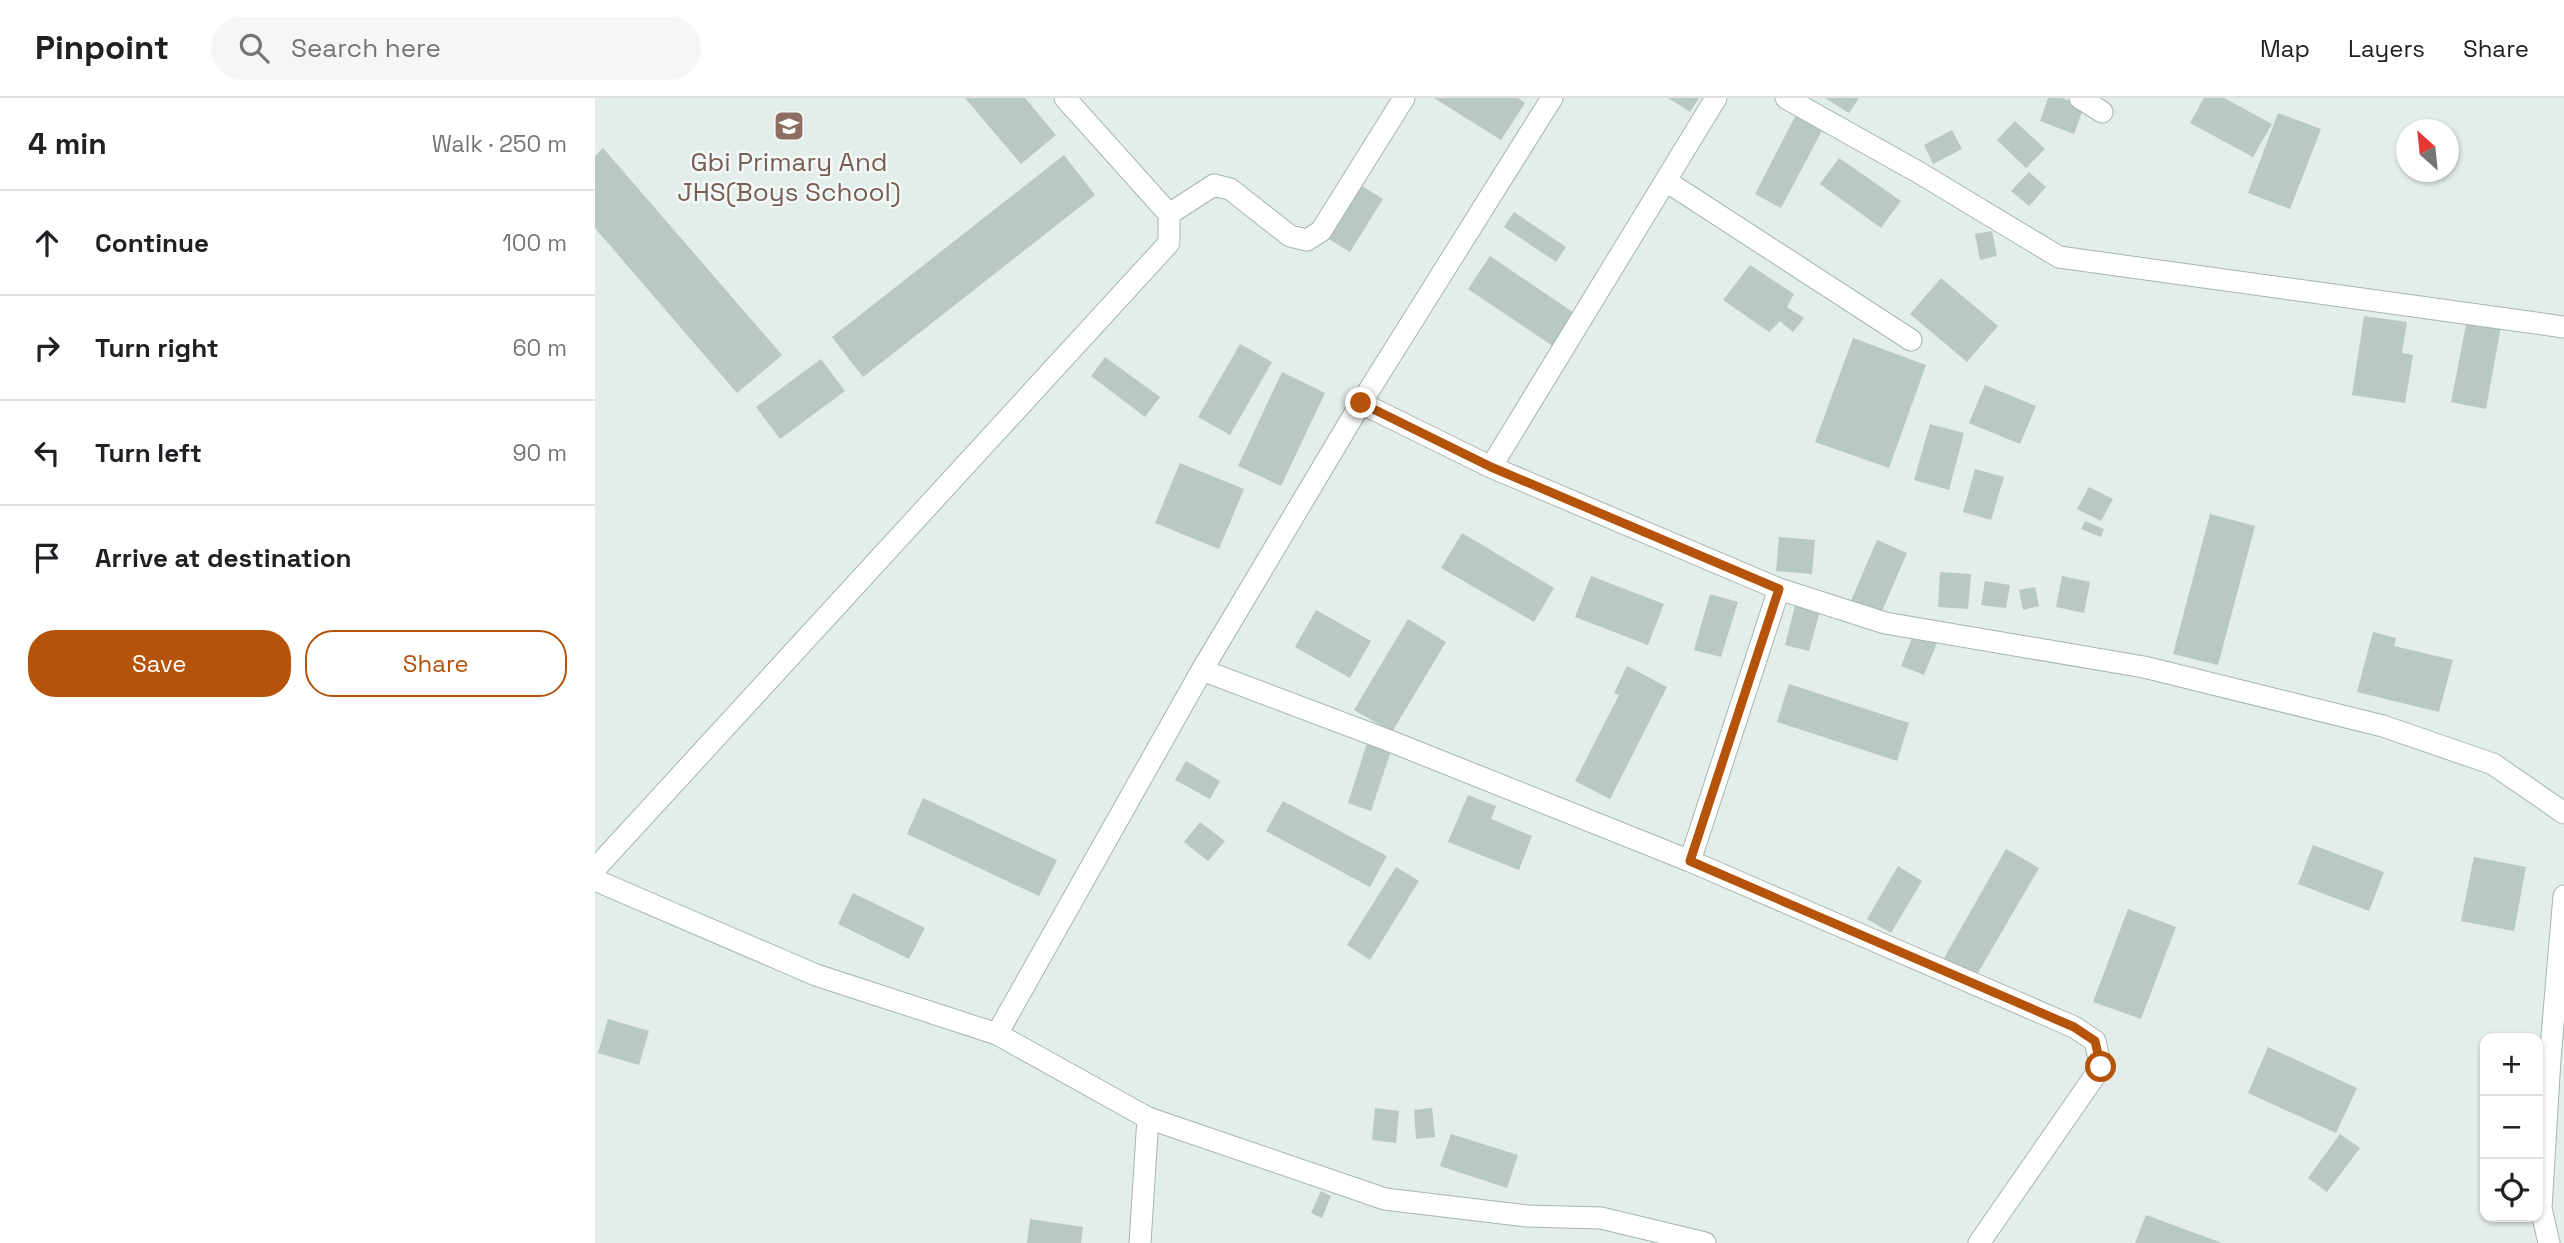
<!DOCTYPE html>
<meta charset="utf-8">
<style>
:root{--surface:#fff;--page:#f6f6f6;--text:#202124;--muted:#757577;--line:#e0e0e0;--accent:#b45309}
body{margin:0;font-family:"Space Grotesk",sans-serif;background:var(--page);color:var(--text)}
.controls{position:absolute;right:21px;bottom:21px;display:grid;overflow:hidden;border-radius:14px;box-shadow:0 2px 5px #0004}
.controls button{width:63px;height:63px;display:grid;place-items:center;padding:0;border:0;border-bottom:2px solid var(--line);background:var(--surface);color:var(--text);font:35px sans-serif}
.compass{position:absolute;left:1801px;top:21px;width:63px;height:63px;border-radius:50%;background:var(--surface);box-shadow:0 2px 5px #0004;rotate:333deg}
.stop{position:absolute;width:21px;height:21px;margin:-16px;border:5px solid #b45309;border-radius:50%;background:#fff}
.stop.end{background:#b45309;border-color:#fff;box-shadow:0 2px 7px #0008}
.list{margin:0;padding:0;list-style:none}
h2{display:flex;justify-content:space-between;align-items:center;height:91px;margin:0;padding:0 28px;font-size:30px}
h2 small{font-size:23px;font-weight:400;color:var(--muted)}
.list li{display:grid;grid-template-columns:46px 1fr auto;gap:21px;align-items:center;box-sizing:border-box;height:105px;padding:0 28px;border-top:2px solid var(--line)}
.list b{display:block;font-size:26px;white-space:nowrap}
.list em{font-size:23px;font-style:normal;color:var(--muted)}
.actions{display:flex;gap:14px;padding:21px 28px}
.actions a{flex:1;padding:16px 0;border:2px solid var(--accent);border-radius:28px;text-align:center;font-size:24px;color:var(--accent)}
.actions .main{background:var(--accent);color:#fff}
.icon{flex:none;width:38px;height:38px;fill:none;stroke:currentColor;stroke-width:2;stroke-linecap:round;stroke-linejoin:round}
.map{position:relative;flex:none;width:1969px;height:1145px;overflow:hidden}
header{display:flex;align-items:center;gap:42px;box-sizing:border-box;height:98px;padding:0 35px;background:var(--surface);border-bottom:2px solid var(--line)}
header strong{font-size:33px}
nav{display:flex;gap:38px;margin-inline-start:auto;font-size:24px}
.search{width:490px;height:63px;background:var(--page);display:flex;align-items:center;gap:18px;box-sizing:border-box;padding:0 24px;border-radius:38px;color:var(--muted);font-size:26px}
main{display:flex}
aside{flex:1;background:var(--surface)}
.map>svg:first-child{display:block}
.building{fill:#b8c8c2}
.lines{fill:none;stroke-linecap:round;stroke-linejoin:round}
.minor-casing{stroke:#a5b6b0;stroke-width:23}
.minor{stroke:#fff;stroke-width:21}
.route{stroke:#b45309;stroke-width:9}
.labels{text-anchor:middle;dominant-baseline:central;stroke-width:5;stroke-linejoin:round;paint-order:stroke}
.education-label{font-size:26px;fill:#785e54;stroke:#f4faf7}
</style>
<header>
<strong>Pinpoint</strong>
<div class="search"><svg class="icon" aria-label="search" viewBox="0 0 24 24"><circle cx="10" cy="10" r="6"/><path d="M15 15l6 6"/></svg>Search here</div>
<nav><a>Map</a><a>Layers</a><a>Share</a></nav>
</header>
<main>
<aside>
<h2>4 min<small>Walk · 250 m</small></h2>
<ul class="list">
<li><svg class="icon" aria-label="ahead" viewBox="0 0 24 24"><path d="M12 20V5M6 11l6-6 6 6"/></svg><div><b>Continue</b></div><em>100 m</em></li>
<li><svg class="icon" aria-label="right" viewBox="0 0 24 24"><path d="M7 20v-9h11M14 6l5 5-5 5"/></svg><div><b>Turn right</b></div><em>60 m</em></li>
<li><svg class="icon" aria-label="left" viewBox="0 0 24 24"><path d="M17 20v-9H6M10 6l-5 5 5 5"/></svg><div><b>Turn left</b></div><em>90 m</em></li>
<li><svg class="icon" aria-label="arrive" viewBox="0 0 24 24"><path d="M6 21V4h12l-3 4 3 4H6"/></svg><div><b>Arrive at destination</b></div></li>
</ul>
<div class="actions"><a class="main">Save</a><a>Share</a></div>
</aside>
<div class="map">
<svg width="1969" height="1145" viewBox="0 0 1969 1145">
<rect width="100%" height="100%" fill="#e3ede9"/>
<path class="building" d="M 370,0 L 430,0 L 461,37 L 426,66 Z
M 839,0 L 923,0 L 930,5 L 906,42 Z
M 1073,0 L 1104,0 L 1095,14 Z
M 1230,0 L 1264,0 L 1254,15 Z
M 1453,0 L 1467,0 L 1489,8 L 1479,36 L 1445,23 Z
M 1609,0 L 1629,0 L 1677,26 L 1658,59 L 1595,25 Z
M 1203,13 L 1230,27 L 1186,110 L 1160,96 Z
M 1683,15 L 1726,31 L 1695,111 L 1653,95 Z
M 1420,23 L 1450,51 L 1431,70 L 1402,42 Z
M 1357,32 L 1367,51 L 1338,66 L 1329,47 Z
M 8,50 L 187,257 L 142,295 L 0,130 L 0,58 Z
M 469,57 L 500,97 L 268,279 L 237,239 Z
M 1244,60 L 1306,103 L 1286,130 L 1225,86 Z
M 1434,74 L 1451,89 L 1434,108 L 1416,93 Z
M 762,85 L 788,101 L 755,154 L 729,138 Z
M 919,114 L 971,149 L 961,164 L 909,129 Z
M 1397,133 L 1402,158 L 1385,162 L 1380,136 Z
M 895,158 L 982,217 L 959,249 L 873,191 Z
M 1155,167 L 1199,196 L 1192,209 L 1209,220 L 1198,234 L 1185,223 L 1174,234 L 1128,202 Z
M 1346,180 L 1403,228 L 1372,264 L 1315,216 Z
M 1769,218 L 1812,224 L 1807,255 L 1818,257 L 1810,305 L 1757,297 Z
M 1872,222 L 1906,228 L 1891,311 L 1856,304 Z
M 1258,240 L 1331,267 L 1294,370 L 1220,344 Z
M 645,246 L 677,264 L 635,337 L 603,319 Z
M 510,259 L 565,299 L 550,319 L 496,278 Z
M 226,261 L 250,293 L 185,341 L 161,309 Z
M 687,274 L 730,295 L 686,388 L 643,368 Z
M 1390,287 L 1441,308 L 1425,346 L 1374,325 Z
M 1335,326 L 1369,335 L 1354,392 L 1319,382 Z
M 585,365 L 649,391 L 624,451 L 560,425 Z
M 1380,371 L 1409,379 L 1396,422 L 1368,414 Z
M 1494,389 L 1518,401 L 1506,423 L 1482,411 Z
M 1615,416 L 1660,428 L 1623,567 L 1578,556 Z
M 1490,423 L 1509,431 L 1506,439 L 1486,431 Z
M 867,435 L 959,490 L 939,524 L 846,470 Z
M 1184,439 L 1220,442 L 1217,476 L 1181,473 Z
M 1282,442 L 1312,455 L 1284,520 L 1254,507 Z
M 1345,474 L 1376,476 L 1373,511 L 1343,509 Z
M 996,478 L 1069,506 L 1053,547 L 980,519 Z
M 1467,478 L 1495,484 L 1489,515 L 1461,509 Z
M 1390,483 L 1415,487 L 1411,510 L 1386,507 Z
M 1440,489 L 1444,508 L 1428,512 L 1424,492 Z
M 1115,496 L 1143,504 L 1126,559 L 1099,552 Z
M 1202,500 L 1227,506 L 1214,553 L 1190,547 Z
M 721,512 L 776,543 L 755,580 L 700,549 Z
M 813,521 L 851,544 L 797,634 L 759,612 Z
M 1778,534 L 1801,540 L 1799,548 L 1858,562 L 1844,614 L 1762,594 Z
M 1319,535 L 1342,545 L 1329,577 L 1306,568 Z
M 1032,568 L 1072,589 L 1015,701 L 980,683 L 1024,597 L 1019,595 Z
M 1194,586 L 1314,625 L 1302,663 L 1182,624 Z
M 772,645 L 796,653 L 776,713 L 753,705 Z
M 591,663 L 625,683 L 615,701 L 580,682 Z
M 873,697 L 901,708 L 896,721 L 937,738 L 924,772 L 853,744 Z
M 328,700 L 462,762 L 444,798 L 312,736 Z
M 688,703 L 792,758 L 775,789 L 671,733 Z
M 605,724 L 630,743 L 613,763 L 589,744 Z
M 1718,747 L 1789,774 L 1774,813 L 1703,786 Z
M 1411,751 L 1444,770 L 1380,880 L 1348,862 Z
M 1879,759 L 1931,769 L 1919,833 L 1866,823 Z
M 1303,768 L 1327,783 L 1296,835 L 1272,821 Z
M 801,769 L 824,783 L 775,862 L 752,847 Z
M 258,795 L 330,830 L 314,861 L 243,826 Z
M 1533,811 L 1581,829 L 1546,921 L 1498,904 Z
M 13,921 L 54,933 L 44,967 L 3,955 Z
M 1673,949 L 1762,990 L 1741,1035 L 1653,995 Z
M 780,1010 L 804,1013 L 801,1045 L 777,1042 Z
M 837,1010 L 840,1039 L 821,1041 L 819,1012 Z
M 856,1036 L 923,1057 L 912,1090 L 845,1068 Z
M 1745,1036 L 1765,1050 L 1732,1094 L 1713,1080 Z
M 726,1093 L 736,1098 L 727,1120 L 716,1115 Z
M 1551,1117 L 1627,1145 L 1540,1145 Z
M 435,1121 L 488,1129 L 486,1145 L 432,1145 Z"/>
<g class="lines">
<g class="minor-casing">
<path id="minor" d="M 1191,0 L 1323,74 L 1464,159 L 1969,229
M 1485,0 L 1507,14
M 1071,83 L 1316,242
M 574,116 L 619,87 L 635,91 L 695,138 L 712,142 L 726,133 L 809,0
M 766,305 L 896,369 L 1184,491 L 1290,525 L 1549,569 L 1788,628 L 1898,666 L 1969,715
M 896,369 L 1121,0
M 607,572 L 795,643 L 1095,763 L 1479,929 L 1500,943 L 1506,969 L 1384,1145
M 1095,763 L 1184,491
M 0,771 L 574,145 L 574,116 L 470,0
M 0,782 L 221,877 L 402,936 L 553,1020 L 790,1101 L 932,1118 L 1006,1120 L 1110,1145
M 402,936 L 607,572 L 766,305 L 957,0
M 545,1145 L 553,1020
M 1954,1145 L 1946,1110 L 1955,961 L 1969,798"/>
</g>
<use href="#minor" class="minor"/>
</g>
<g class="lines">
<path class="route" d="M 766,305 L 896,369 L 1184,491 L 1095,763 L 1479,929 L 1500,943 L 1506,969"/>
</g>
<defs>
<g id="school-square" transform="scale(1.575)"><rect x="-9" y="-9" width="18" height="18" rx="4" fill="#8d6e63" stroke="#f4faf7"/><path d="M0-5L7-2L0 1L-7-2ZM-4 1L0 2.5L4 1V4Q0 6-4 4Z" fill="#fff"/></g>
</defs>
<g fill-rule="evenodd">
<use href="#school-square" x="194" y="28"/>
</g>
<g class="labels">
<g class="education-label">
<text x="194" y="64">Gbi Primary And<tspan x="194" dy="30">JHS(Boys School)</tspan></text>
</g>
</g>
</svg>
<div class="controls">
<button>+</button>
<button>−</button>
<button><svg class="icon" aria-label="locate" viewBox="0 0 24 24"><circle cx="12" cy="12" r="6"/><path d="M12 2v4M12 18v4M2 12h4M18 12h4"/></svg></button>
</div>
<svg class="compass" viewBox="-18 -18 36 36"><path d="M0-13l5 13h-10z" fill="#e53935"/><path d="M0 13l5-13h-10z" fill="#757577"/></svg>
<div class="stop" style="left:1506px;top:969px"></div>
<div class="stop end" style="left:766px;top:305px"></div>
</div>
</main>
